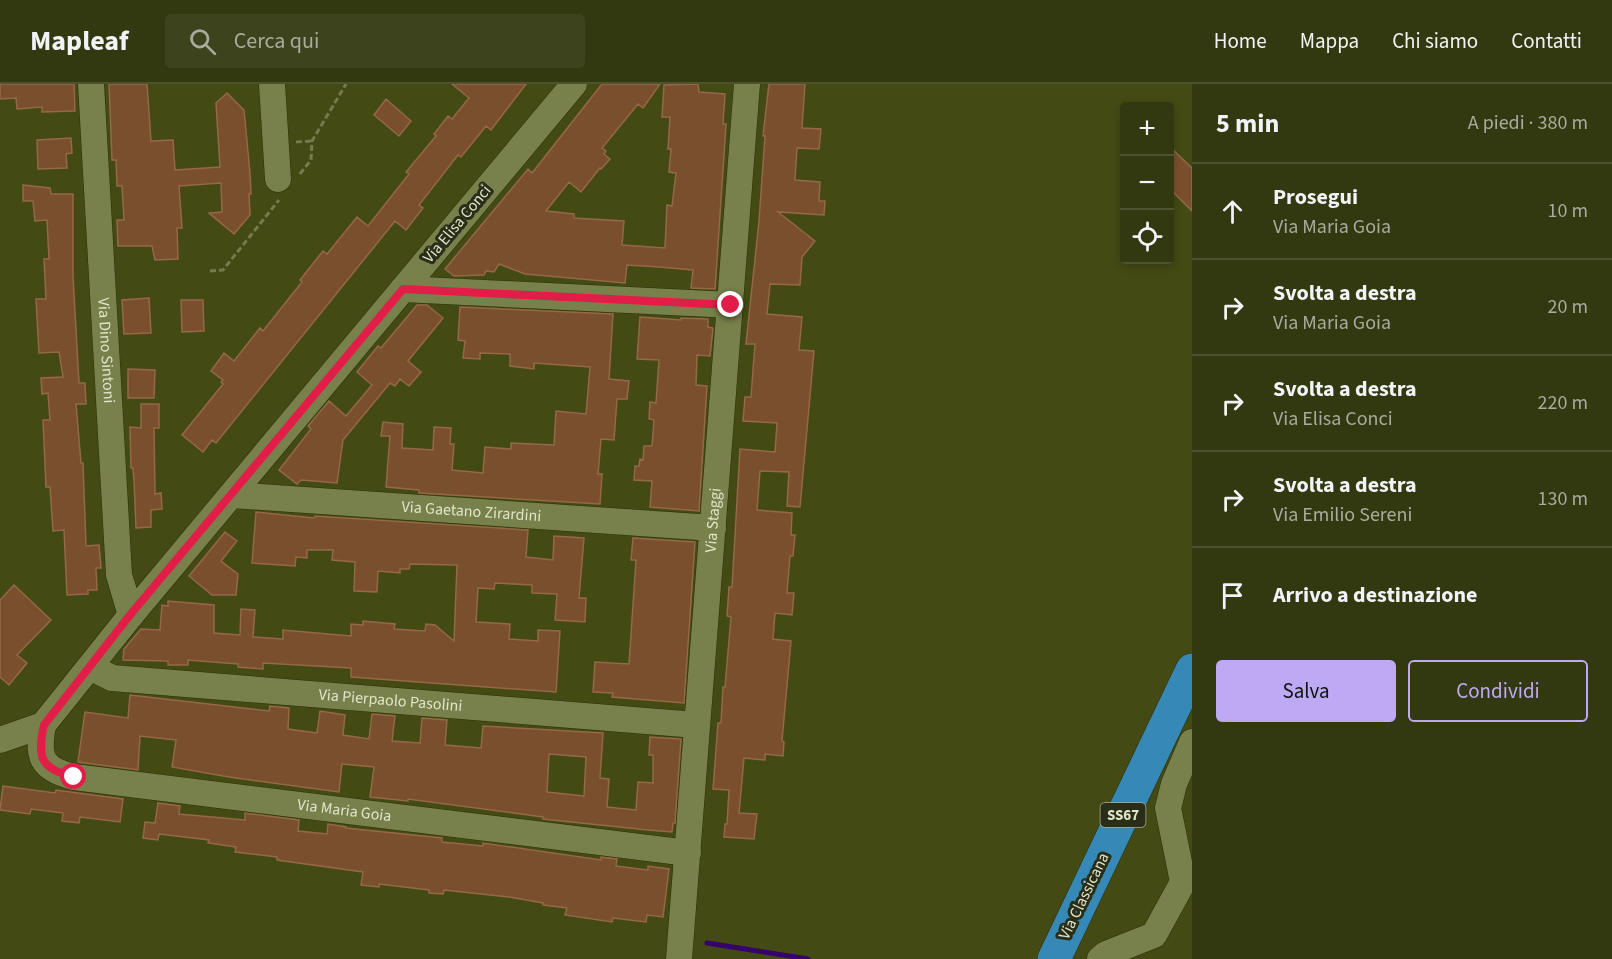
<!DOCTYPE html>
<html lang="it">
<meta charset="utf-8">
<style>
:root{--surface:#32380f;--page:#3d431d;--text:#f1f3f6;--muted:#a8ac9e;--line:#4d522f;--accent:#bea9f5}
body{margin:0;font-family:"Source Sans 3",sans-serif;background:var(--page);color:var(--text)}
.controls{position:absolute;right:18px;top:18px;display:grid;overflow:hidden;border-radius:6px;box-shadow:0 3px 9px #0003}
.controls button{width:54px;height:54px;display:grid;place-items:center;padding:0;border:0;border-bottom:2px solid var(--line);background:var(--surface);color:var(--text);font:30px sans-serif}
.stop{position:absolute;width:18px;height:18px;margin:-14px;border:4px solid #e11d48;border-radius:50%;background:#fff}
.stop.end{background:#e11d48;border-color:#fff;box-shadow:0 2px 6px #0008}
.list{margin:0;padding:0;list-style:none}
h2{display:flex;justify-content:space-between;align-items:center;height:78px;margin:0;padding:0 24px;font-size:26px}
h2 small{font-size:20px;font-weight:400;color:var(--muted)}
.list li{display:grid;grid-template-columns:39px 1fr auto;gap:18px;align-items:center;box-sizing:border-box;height:96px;padding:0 24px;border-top:2px solid var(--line)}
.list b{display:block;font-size:22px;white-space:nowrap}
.list p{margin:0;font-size:20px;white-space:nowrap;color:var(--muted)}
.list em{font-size:20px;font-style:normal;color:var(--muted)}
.actions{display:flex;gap:12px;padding:18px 24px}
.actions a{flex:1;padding:14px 0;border:2px solid var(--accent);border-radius:6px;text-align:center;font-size:21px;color:var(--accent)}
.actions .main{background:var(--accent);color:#111}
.icon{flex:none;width:33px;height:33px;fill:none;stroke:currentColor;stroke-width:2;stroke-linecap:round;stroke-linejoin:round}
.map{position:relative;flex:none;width:1192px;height:875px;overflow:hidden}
header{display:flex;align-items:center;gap:36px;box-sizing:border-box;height:84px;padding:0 30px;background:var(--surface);border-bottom:2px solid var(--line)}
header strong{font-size:28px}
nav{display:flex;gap:33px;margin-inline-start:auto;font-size:21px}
.search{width:420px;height:54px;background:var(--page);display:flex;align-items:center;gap:15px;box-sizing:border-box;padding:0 21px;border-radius:6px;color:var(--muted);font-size:22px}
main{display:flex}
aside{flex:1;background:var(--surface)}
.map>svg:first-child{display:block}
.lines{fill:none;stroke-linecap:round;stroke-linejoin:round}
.stream{stroke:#36026c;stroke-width:5}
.building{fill:#7a4f2e;stroke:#956847;stroke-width:1.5;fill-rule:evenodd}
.minor-casing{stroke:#2a2f06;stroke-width:27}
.highway-casing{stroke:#2a2f06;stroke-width:34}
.path{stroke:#747b4d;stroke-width:3;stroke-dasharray:6 3;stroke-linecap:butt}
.minor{stroke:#78804b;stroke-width:26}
.highway{stroke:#3689b7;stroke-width:33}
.route{stroke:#e11d48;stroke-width:8}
.labels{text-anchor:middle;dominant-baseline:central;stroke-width:6;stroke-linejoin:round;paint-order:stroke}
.shield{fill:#2a2e18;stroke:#a9ae94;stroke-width:1.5}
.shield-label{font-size:15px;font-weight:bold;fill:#dfe5c9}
.street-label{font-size:16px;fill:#dfe5c9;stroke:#2a2e18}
</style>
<header>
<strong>Mapleaf</strong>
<div class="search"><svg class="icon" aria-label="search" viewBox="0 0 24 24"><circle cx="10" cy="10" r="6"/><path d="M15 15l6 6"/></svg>Cerca qui</div>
<nav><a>Home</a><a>Mappa</a><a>Chi siamo</a><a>Contatti</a></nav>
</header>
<main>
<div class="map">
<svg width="1192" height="875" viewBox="0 0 1192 875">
<rect width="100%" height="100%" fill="#434a14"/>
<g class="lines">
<path class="stream" d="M 707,859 L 808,875"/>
</g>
<path class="building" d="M 0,0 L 74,0 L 75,27 L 42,28 L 42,23 L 17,25 L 16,14 L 0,15 Z
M 109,0 L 147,0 L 151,57 L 173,56 L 175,86 L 220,83 L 216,19 L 227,9 L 244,26 L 250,89 L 251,110 L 249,110 L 250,131 L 234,150 L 209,129 L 222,128 L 221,99 L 179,102 L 182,144 L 177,144 L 178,175 L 155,176 L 152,162 L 118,162 L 117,136 L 124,136 L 122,102 L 117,102 L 116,76 L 112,76 Z
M 452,0 L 526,0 L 491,46 L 486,42 L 461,73 L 458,71 L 419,121 L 423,124 L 406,146 L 395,137 L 216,359 L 212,356 L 203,368 L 182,351 L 223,300 L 221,298 L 223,296 L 211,287 L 224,269 L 234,277 L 260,244 L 263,247 L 302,198 L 300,196 L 323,167 L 327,170 L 357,133 L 368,142 L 409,90 L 406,88 L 436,52 L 434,50 L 448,32 L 452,35 L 469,14 Z
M 602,0 L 660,0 L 643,24 L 638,20 L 602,64 L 606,67 L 604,70 L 610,75 L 601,85 L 600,84 L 581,108 L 569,98 L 546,127 L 574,130 L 574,134 L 624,137 L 622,161 L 665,164 L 667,121 L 672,122 L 676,89 L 669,88 L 671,65 L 668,65 L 670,33 L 662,33 L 664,1 L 698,0 L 699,8 L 725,10 L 723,40 L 726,40 L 725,56 L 715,205 L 691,204 L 693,186 L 659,183 L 627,181 L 625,199 L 525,190 L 499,180 L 494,188 L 486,187 L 484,191 L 454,192 L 445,185 L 528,85 L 532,89 Z
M 769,0 L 805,0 L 802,44 L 821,45 L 819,65 L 797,64 L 795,96 L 820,98 L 819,117 L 825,117 L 824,131 L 778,128 L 815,157 L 802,173 L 800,201 L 770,200 L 767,230 L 802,233 L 799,266 L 814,267 L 800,423 L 787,422 L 789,388 L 760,387 L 757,426 L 792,429 L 791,451 L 795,451 L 793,472 L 790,472 L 787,509 L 794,509 L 792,531 L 775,529 L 773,555 L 791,557 L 782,657 L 784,658 L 783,672 L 765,670 L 765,676 L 744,674 L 739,729 L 757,730 L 754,755 L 724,753 L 725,740 L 727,740 L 729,706 L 713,705 L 718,639 L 721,639 L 723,603 L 725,603 L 731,533 L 727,532 L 729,503 L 732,503 L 740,365 L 775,368 L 777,339 L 743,337 L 745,313 L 751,313 L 755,260 L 746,260 L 759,137 L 765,52 L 763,52 Z
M 386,15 L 411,37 L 399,52 L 374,31 Z
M 71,54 L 72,69 L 66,70 L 67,84 L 38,85 L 37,56 Z
M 1170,63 L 1192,84 L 1192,127 L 1170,105 Z
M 23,101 L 50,104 L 51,110 L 73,110 L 73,192 L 79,299 L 85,299 L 86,320 L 76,320 L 81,379 L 83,379 L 86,462 L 99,461 L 101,484 L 96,484 L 97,506 L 88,506 L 88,510 L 67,511 L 64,446 L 53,447 L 50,403 L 46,403 L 43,336 L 50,336 L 48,309 L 42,310 L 41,294 L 63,293 L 59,268 L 39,269 L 36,215 L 46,215 L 44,175 L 49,175 L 47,136 L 35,137 L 33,117 L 23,117 Z
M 149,214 L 151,249 L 124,250 L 122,216 Z
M 181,216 L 203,216 L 204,247 L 182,248 Z
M 417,221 L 427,221 L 443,234 L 408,277 L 421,288 L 409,302 L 400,295 L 395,302 L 390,299 L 343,356 L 337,399 L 301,396 L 297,400 L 279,386 L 311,345 L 308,342 L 329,317 L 346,332 L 372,301 L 357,288 L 378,262 L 381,264 Z
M 460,223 L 613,230 L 609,295 L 629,297 L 627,315 L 617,315 L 614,356 L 601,355 L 598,390 L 602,390 L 600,420 L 419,409 L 419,406 L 386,403 L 390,352 L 381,352 L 383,338 L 403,340 L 402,364 L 433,366 L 434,343 L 451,344 L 450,360 L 454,360 L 452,386 L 483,389 L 485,363 L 511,365 L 511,359 L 554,361 L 556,327 L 586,330 L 590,283 L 534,279 L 534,285 L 510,282 L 510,270 L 480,269 L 480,275 L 463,274 L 465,257 L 458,256 Z
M 640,233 L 681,236 L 681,234 L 708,235 L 708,243 L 713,244 L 710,272 L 697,271 L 696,301 L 707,302 L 699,427 L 650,423 L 652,397 L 634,396 L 635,382 L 639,382 L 640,375 L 643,376 L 644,362 L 652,362 L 654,336 L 649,335 L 650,318 L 656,319 L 659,276 L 637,275 Z
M 128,285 L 155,286 L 154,314 L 128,314 Z
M 141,320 L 159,320 L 159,344 L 154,344 L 155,410 L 161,409 L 162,425 L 151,426 L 151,443 L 136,444 L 134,397 L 133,384 L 131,384 L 130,343 L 141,344 Z
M 256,428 L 314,434 L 315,432 L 528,446 L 526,473 L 553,476 L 554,452 L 584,454 L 579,514 L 586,514 L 585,538 L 555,536 L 557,510 L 532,509 L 532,501 L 495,499 L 494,505 L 478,504 L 476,538 L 510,540 L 509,555 L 538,557 L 538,546 L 560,547 L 556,608 L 351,593 L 351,584 L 263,579 L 263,585 L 238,583 L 238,580 L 188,576 L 188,581 L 168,581 L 168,577 L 123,576 L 124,565 L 141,545 L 160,546 L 162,521 L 168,522 L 168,517 L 214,521 L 214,549 L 240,551 L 241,525 L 255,526 L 253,553 L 283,555 L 283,546 L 351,552 L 351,540 L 363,541 L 363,537 L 395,540 L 394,545 L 425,547 L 426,540 L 435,541 L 454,557 L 457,481 L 410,480 L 409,485 L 400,485 L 400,489 L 378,487 L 377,508 L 354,507 L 355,478 L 332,476 L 333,466 L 307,466 L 307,474 L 296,473 L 295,482 L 252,479 Z
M 225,448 L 237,457 L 221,477 L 238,490 L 236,511 L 212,511 L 189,492 Z
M 633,454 L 695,458 L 684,619 L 612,613 L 613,609 L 593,608 L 595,578 L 629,580 L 636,476 L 631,476 Z
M 14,501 L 51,536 L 17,571 L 27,579 L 9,601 L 0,593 L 0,516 Z
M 130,611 L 269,627 L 270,622 L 289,624 L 288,645 L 317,649 L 320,627 L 345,631 L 343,651 L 369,655 L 372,630 L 395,632 L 392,657 L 420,659 L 422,634 L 447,636 L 445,661 L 481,664 L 483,642 L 603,649 L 600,694 L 609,695 L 607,723 L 636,726 L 638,698 L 653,699 L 653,671 L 649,671 L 650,653 L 681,655 L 675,739 L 673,739 L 672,748 L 648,746 L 543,735 L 543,733 L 408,715 L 408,717 L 370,713 L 374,683 L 342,680 L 339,708 L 229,693 L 172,683 L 176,656 L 140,652 L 138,686 L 78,678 L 85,628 L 128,634 ZM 549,670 L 586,673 L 584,712 L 547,708 Z
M 3,702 L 55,709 L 56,706 L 123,715 L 120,738 L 80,733 L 79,739 L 62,737 L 63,729 L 31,725 L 30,730 L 0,726 Z
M 158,719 L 180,722 L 179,730 L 245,736 L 245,729 L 299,736 L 298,747 L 327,750 L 328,740 L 346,743 L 346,744 L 442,754 L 442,758 L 483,762 L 483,759 L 601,776 L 601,773 L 617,775 L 616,782 L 648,786 L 648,782 L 669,785 L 663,833 L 647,831 L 646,838 L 613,834 L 612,838 L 565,831 L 567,824 L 543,821 L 543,819 L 509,813 L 444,806 L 443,810 L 429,809 L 429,806 L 379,800 L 379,803 L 361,801 L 363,788 L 277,776 L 277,773 L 235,768 L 236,763 L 208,759 L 209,756 L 159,750 L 158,756 L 143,754 L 145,738 L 155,739 Z"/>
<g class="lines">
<g class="minor-casing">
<g id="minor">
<path id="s1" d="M 91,0 L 119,491 L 131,531"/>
<path d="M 272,0 L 278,95"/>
<path id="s2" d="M 574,0 L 131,531 L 43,641 C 37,673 41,685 74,693 L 688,769"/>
<path d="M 403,205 L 731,221"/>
<path id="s3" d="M 232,411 L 713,444"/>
<path id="s4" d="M 90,583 L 112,594 L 696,641"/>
<path d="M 0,656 L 43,641"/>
<path id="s5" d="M 679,875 L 747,0"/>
<path d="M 1100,875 L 1106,870 L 1154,851 L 1183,798 L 1168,724 L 1174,700 L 1192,658"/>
</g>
</g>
<g class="highway-casing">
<path id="highway" d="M 1054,875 L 1192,586"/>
</g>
<path class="path" d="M 296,58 L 312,57
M 300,90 L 311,76 L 312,57 L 346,0
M 210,187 L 223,186 L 279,116"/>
<use href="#minor" class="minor"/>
<use href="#highway" class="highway"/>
</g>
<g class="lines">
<path class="route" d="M 74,693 C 40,685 37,673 44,641 L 130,531 L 403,205 L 731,221"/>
</g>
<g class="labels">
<rect class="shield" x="1100.5" y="719" width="45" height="24" rx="4.5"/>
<g class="shield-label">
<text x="1123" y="731">SS67</text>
</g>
<g class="street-label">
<text transform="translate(457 140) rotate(-50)">Via Elisa Conci</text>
<text stroke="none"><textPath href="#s1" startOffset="267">Via Dino Sintoni</textPath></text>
<text stroke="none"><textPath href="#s3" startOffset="240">Via Gaetano Zirardini</textPath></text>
<text stroke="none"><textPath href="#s5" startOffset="440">Via Staggi</textPath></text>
<text stroke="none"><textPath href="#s4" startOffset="304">Via Pierpaolo Pasolini</textPath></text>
<text stroke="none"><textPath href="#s2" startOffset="1176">Via Maria Goia</textPath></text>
<text transform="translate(1084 812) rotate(-64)">Via Classicana</text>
</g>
</g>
</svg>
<div class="controls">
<button>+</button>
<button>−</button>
<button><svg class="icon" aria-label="locate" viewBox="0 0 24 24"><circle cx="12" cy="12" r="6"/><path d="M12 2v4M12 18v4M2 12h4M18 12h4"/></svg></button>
</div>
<div class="stop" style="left:74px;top:693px"></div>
<div class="stop end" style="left:731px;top:221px"></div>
</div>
<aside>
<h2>5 min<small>A piedi · 380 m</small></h2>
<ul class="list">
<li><svg class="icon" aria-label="ahead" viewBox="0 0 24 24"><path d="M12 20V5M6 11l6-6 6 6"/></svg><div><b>Prosegui</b><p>Via Maria Goia</p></div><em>10 m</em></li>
<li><svg class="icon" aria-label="right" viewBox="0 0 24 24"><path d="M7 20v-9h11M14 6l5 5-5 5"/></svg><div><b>Svolta a destra</b><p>Via Maria Goia</p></div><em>20 m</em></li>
<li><svg class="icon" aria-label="right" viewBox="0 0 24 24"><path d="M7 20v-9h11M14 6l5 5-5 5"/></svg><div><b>Svolta a destra</b><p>Via Elisa Conci</p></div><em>220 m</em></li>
<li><svg class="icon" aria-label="right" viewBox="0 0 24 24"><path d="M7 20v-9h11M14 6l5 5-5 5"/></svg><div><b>Svolta a destra</b><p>Via Emilio Sereni</p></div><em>130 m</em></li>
<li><svg class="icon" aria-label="arrive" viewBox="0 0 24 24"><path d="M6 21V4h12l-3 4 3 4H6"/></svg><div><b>Arrivo a destinazione</b></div></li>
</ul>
<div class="actions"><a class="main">Salva</a><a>Condividi</a></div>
</aside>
</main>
